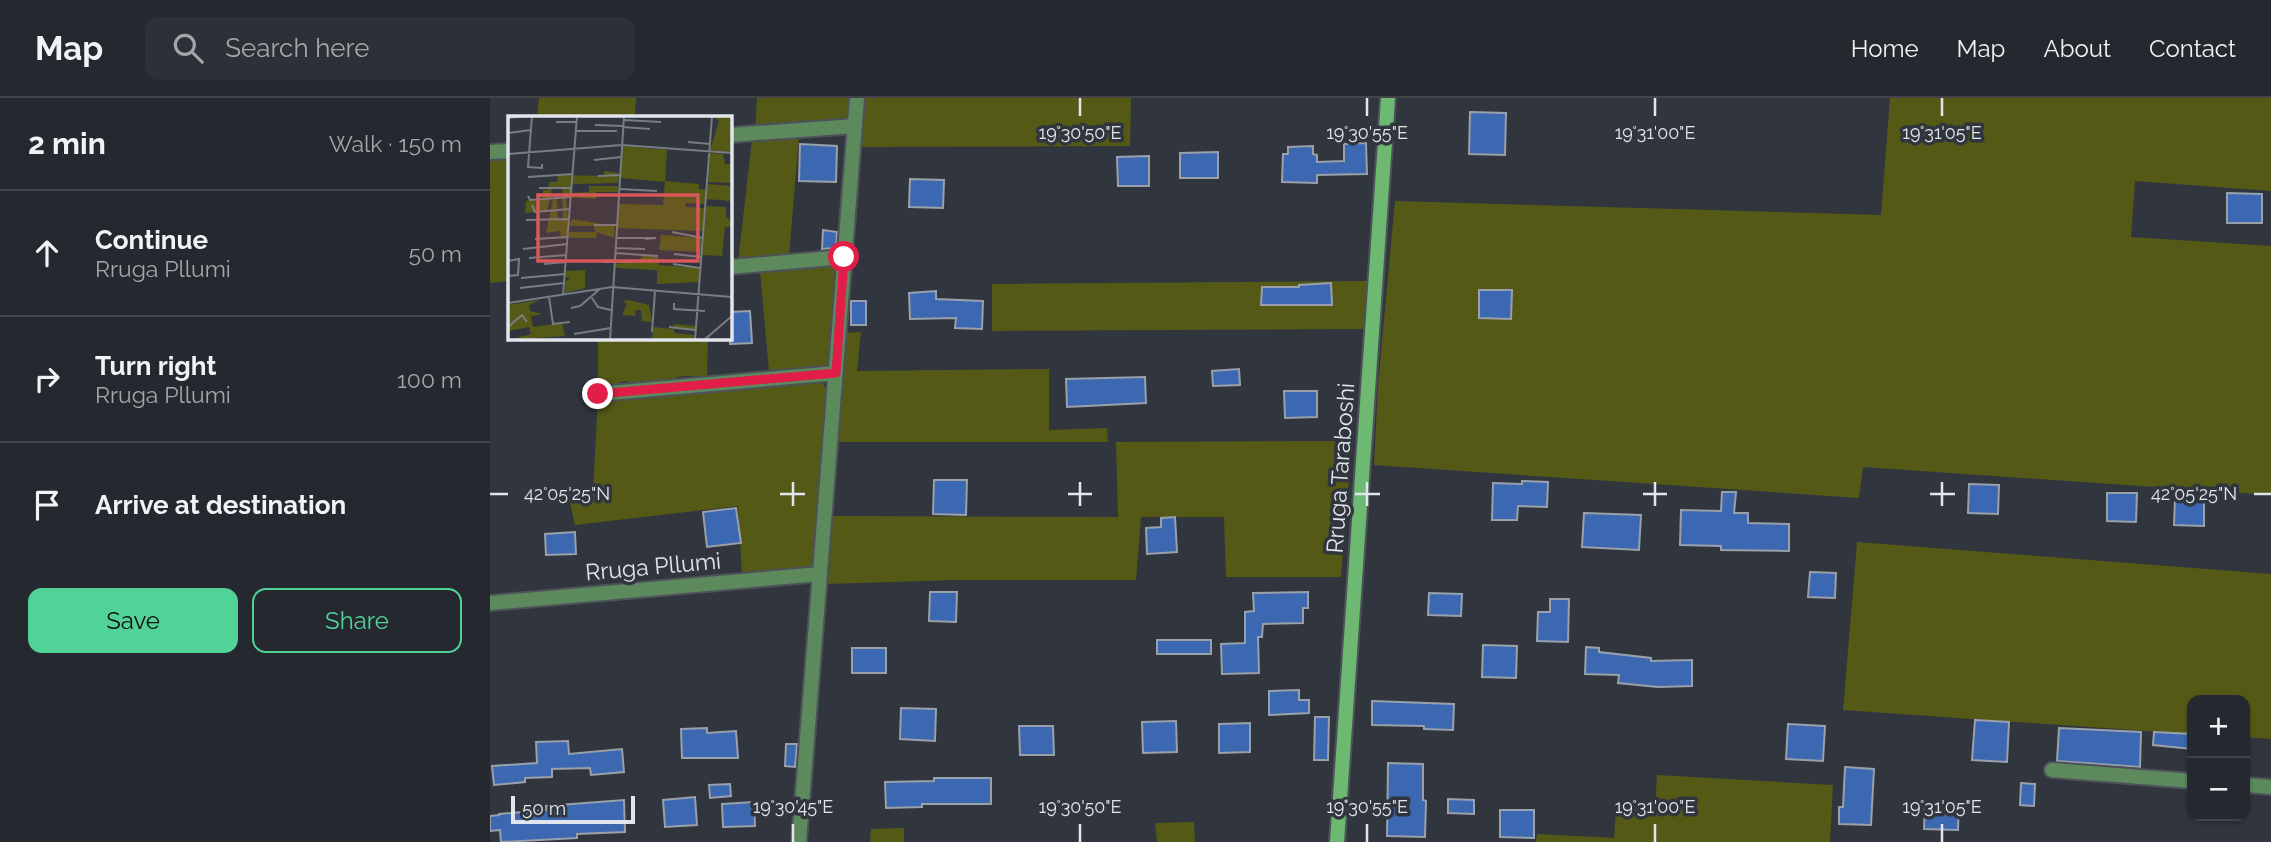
<!DOCTYPE html>
<meta charset="utf-8">
<style>
:root{--surface:#25282e;--page:#2d3036;--text:#f1f3f6;--muted:#a3a6aa;--line:#42444a;--accent:#51d398}
body{margin:0;font-family:Raleway,sans-serif;background:var(--page);color:var(--text)}
.controls{position:absolute;right:21px;bottom:21px;display:grid;overflow:hidden;border-radius:14px;box-shadow:0 2px 5px #0004}
.controls button{width:63px;height:63px;display:grid;place-items:center;padding:0;border:0;border-bottom:2px solid var(--line);background:var(--surface);color:var(--text);font:35px sans-serif}
.scale{position:absolute;left:21px;bottom:18px;width:124px;box-sizing:border-box;padding-left:7px;border:4px solid #e2e5eb;border-top:0;font-size:19px;line-height:24px;white-space:nowrap;color:#e2e5eb;-webkit-text-stroke:5px #31363e;paint-order:stroke}
.stop{position:absolute;width:21px;height:21px;margin:-16px;border:5px solid #e11d48;border-radius:50%;background:#fff}
.stop.end{background:#e11d48;border-color:#fff;box-shadow:0 2px 7px #0008}
.list{margin:0;padding:0;list-style:none}
h2{display:flex;justify-content:space-between;align-items:center;height:91px;margin:0;padding:0 28px;font-size:30px}
h2 small{font-size:23px;font-weight:400;color:var(--muted)}
.list li{display:grid;grid-template-columns:46px 1fr auto;gap:21px;align-items:center;box-sizing:border-box;height:126px;padding:0 28px;border-top:2px solid var(--line)}
.list b{display:block;font-size:26px;white-space:nowrap}
.list p{margin:0;font-size:23px;white-space:nowrap;color:var(--muted)}
.list em{font-size:23px;font-style:normal;color:var(--muted)}
.actions{display:flex;gap:14px;padding:21px 28px}
.actions a{flex:1;padding:16px 0;border:2px solid var(--accent);border-radius:14px;text-align:center;font-size:24px;color:var(--accent)}
.actions .main{background:var(--accent);color:#111}
.icon{flex:none;width:38px;height:38px;fill:none;stroke:currentColor;stroke-width:2;stroke-linecap:round;stroke-linejoin:round}
.map{position:relative;flex:none;width:1781px;height:744px;overflow:hidden}
header{display:flex;align-items:center;gap:42px;box-sizing:border-box;height:98px;padding:0 35px;background:var(--surface);border-bottom:2px solid var(--line)}
header strong{font-size:33px}
nav{display:flex;gap:38px;margin-inline-start:auto;font-size:24px}
.search{width:490px;height:63px;background:var(--page);display:flex;align-items:center;gap:18px;box-sizing:border-box;padding:0 24px;border-radius:14px;color:var(--muted);font-size:26px}
main{display:flex}
aside{flex:1;background:var(--surface)}
.map>svg:first-child{display:block}
.green{fill:#545a16}
.building{fill:#3c68b1;stroke:#9aa0aa;stroke-width:2}
.lines{fill:none;stroke-linecap:round;stroke-linejoin:round}
.street-casing{stroke:#4d525a;stroke-width:18}
.secondary-casing{stroke:#4d525a;stroke-width:18}
.street{stroke:#5c8a5d;stroke-width:14}
.secondary{stroke:#6db972;stroke-width:14}
.route{stroke:#e11d48;stroke-width:9}
.ticks{fill:none;stroke:#e2e5eb;stroke-width:2.5}
.labels{text-anchor:middle;dominant-baseline:central;stroke-width:7;stroke-linejoin:round;paint-order:stroke}
.street-label{font-size:23px;fill:#e2e5eb;stroke:#31363e}
.inset-road{fill:none;stroke:#787c83;stroke-width:2}
.view{fill:#d95759;fill-opacity:0.15;stroke:#d95759;stroke-width:3.5}
.inset-edge{fill:none;stroke:#e2e5eb;stroke-width:3.5}
.ticks-label{font-size:18px;text-anchor:middle;fill:#e2e5eb;stroke:#31363e;stroke-width:7;stroke-linejoin:round;paint-order:stroke}
</style>
<header>
<strong>Map</strong>
<div class="search"><svg class="icon" aria-label="search" viewBox="0 0 24 24"><circle cx="10" cy="10" r="6"/><path d="M15 15l6 6"/></svg>Search here</div>
<nav><a>Home</a><a>Map</a><a>About</a><a>Contact</a></nav>
</header>
<main>
<aside>
<h2>2 min<small>Walk · 150 m</small></h2>
<ul class="list">
<li><svg class="icon" aria-label="ahead" viewBox="0 0 24 24"><path d="M12 20V5M6 11l6-6 6 6"/></svg><div><b>Continue</b><p>Rruga Pllumi</p></div><em>50 m</em></li>
<li><svg class="icon" aria-label="right" viewBox="0 0 24 24"><path d="M7 20v-9h11M14 6l5 5-5 5"/></svg><div><b>Turn right</b><p>Rruga Pllumi</p></div><em>100 m</em></li>
<li><svg class="icon" aria-label="arrive" viewBox="0 0 24 24"><path d="M6 21V4h12l-3 4 3 4H6"/></svg><div><b>Arrive at destination</b></div></li>
</ul>
<div class="actions"><a class="main">Save</a><a>Share</a></div>
</aside>
<div class="map">
<svg width="1781" height="744" viewBox="0 0 1781 744">
<rect width="100%" height="100%" fill="#31363e"/>
<path class="green" d="M 49,0 L 146,0 L 145,19 L 47,19 Z
M 267,0 L 361,0 L 359,20 L 356,25 L 265,31 Z
M 372,0 L 641,0 L 640,48 L 368,49 Z
M 1400,0 L 1781,0 L 1781,93 L 1645,83 L 1641,139 L 1781,148 L 1781,397 L 1373,369 L 1369,400 L 884,367 L 888,287 L 905,103 L 1391,117 Z
M 309,38 L 299,158 L 248,164 L 262,42 Z
M 19,60 L 19,183 L 0,185 L 0,61 Z
M 339,166 L 346,172 L 339,265 L 335,269 L 279,274 L 270,172 Z
M 879,183 L 876,231 L 502,233 L 502,186 Z
M 371,234 L 367,273 L 559,271 L 559,332 L 617,330 L 618,344 L 346,344 L 353,235 Z
M 108,240 L 218,240 L 217,280 C 205,280 193,274 182,282 L 142,286 L 138,283 C 126,284 120,289 108,290 Z
M 331,283 L 338,294 L 322,469 L 315,473 L 252,478 L 248,408 L 85,427 L 78,396 L 103,394 L 108,300 Z
M 862,343 L 851,479 L 736,479 L 734,419 L 651,419 L 646,482 L 465,482 L 334,486 L 340,418 L 628,419 L 626,344 Z
M 1367,444 L 1781,476 L 1781,641 L 1755,639 L 1755,602 L 1702,602 L 1702,636 L 1353,612 Z
M 1167,677 L 1343,687 L 1340,744 L 1046,744 L 1047,736 L 1124,740 L 1126,710 L 1165,713 Z
M 704,724 L 705,744 L 667,744 L 665,725 Z
M 414,730 L 414,744 L 380,744 L 381,731 Z"/>
<path class="building" d="M 980,14 L 1016,15 L 1015,57 L 979,56 Z
M 876,45 L 877,76 L 827,77 L 827,85 L 792,84 L 793,56 L 798,56 L 798,49 L 823,48 L 823,56 L 827,57 L 827,64 L 854,63 L 854,46 Z
M 310,46 L 347,48 L 346,84 L 309,83 Z
M 728,54 L 728,80 L 690,80 L 690,55 Z
M 659,58 L 659,88 L 628,88 L 627,59 Z
M 420,81 L 454,82 L 453,110 L 419,109 Z
M 1737,95 L 1772,96 L 1772,125 L 1737,125 Z
M 333,132 L 347,134 L 346,150 L 332,151 Z
M 841,185 L 842,207 L 771,207 L 772,189 L 809,189 L 809,187 Z
M 989,192 L 1022,192 L 1021,221 L 989,220 Z
M 446,193 L 446,201 L 493,203 L 492,231 L 465,230 L 466,220 L 420,221 L 419,195 Z
M 361,203 L 376,203 L 376,227 L 361,227 Z
M 260,213 L 262,245 L 240,246 L 240,214 Z
M 749,271 L 750,287 L 723,288 L 722,273 Z
M 655,279 L 656,305 L 577,309 L 576,281 Z
M 794,293 L 827,293 L 827,319 L 795,320 Z
M 444,382 L 477,382 L 476,417 L 443,416 Z
M 1032,383 L 1058,384 L 1057,409 L 1028,408 L 1027,422 L 1002,422 L 1003,385 L 1032,386 Z
M 1479,386 L 1509,387 L 1508,416 L 1478,415 Z
M 1232,394 L 1246,394 L 1244,415 L 1258,415 L 1258,425 L 1299,426 L 1299,453 L 1231,452 L 1231,448 L 1190,447 L 1191,412 L 1231,413 Z
M 1617,395 L 1647,395 L 1646,424 L 1617,423 Z
M 1685,401 L 1714,402 L 1714,428 L 1684,427 Z
M 246,410 L 251,445 L 217,449 L 213,414 Z
M 1094,415 L 1151,417 L 1149,452 L 1092,449 Z
M 685,419 L 687,454 L 657,456 L 656,430 L 671,429 L 671,420 Z
M 85,434 L 86,456 L 56,457 L 55,436 Z
M 1320,474 L 1346,475 L 1345,500 L 1318,499 Z
M 440,494 L 467,494 L 466,524 L 439,523 Z
M 818,494 L 818,510 L 813,510 L 813,525 L 773,526 L 772,539 L 768,539 L 769,575 L 732,576 L 731,546 L 755,545 L 755,514 L 764,513 L 763,495 Z
M 939,495 L 972,496 L 971,518 L 938,517 Z
M 1060,501 L 1079,501 L 1078,544 L 1047,543 L 1048,514 L 1060,514 Z
M 667,542 L 721,542 L 721,556 L 667,556 Z
M 993,547 L 1027,548 L 1026,580 L 992,579 Z
M 1096,549 L 1109,550 L 1109,554 L 1161,560 L 1161,563 L 1202,562 L 1202,588 L 1168,589 L 1128,585 L 1129,577 L 1095,576 Z
M 362,550 L 396,550 L 396,575 L 362,575 Z
M 809,592 L 809,602 L 819,602 L 819,615 L 779,617 L 779,593 Z
M 882,603 L 964,606 L 963,632 L 934,631 L 934,628 L 882,627 Z
M 411,610 L 446,611 L 445,643 L 410,641 Z
M 825,619 L 839,619 L 838,662 L 824,662 Z
M 1485,622 L 1519,624 L 1517,664 L 1482,662 Z
M 686,623 L 687,654 L 653,655 L 652,624 Z
M 760,625 L 760,654 L 729,655 L 729,626 Z
M 1298,626 L 1335,628 L 1333,663 L 1296,661 Z
M 529,628 L 563,628 L 564,657 L 530,657 Z
M 217,630 L 217,635 L 246,633 L 248,660 L 192,660 L 191,631 Z
M 1569,630 L 1651,634 L 1650,669 L 1567,663 Z
M 1664,634 L 1702,636 L 1702,651 L 1663,647 Z
M 78,643 L 79,656 L 132,651 L 134,674 L 101,677 L 100,670 L 62,671 L 62,679 L 35,680 L 35,684 L 4,687 L 2,668 L 47,665 L 46,644 Z
M 296,646 L 307,646 L 305,669 L 295,668 Z
M 898,665 L 933,666 L 933,702 L 936,703 L 935,739 L 897,738 Z
M 1355,669 L 1384,671 L 1381,727 L 1349,726 L 1349,709 L 1353,709 Z
M 444,680 L 501,680 L 501,706 L 432,706 L 432,709 L 396,710 L 395,684 L 444,683 Z
M 1531,685 L 1545,686 L 1544,708 L 1530,707 Z
M 240,686 L 241,698 L 220,700 L 219,687 Z
M 205,699 L 207,727 L 175,729 L 173,702 Z
M 958,701 L 984,702 L 984,716 L 958,715 Z
M 134,702 L 135,734 L 87,736 L 87,740 L 11,744 L 10,732 L 0,733 L 0,718 L 9,717 L 9,716 L 56,712 L 56,708 Z
M 264,704 L 265,728 L 233,729 L 232,706 Z
M 1435,705 L 1469,706 L 1468,732 L 1434,731 Z
M 1010,712 L 1044,712 L 1044,740 L 1010,739 Z"/>
<g class="lines">
<g class="street-casing">
<path id="street" d="M 240,37 L 365,28
M 0,54 L 19,53
M 240,169 L 354,159
M 108,296 L 346,275
M 0,505 L 330,476
M 1562,672 L 1702,683
M 1755,687 L 1781,689
M 309,744 L 367,0"/>
</g>
<g class="secondary-casing">
<path id="secondary" d="M 847,744 L 898,0"/>
</g>
<use href="#street" class="street"/>
<use href="#secondary" class="secondary"/>
</g>
<g class="lines">
<path class="route" d="M 108,296 L 346,275 L 354,159"/>
</g>
<path class="ticks" d="M 590,0 L 590,18M 877,0 L 877,18M 1165,0 L 1165,18M 1452,0 L 1452,18M 303,384 L 303,408M 590,384 L 590,408M 877,384 L 877,408M 1165,384 L 1165,408M 1452,384 L 1452,408M 0,396 L 18,396M 290,396 L 315,396M 578,396 L 602,396M 865,396 L 890,396M 1153,396 L 1177,396M 1440,396 L 1465,396M 1764,396 L 1781,396M 303,726 L 303,744M 590,726 L 590,744M 877,726 L 877,744M 1165,726 L 1165,744M 1452,726 L 1452,744"/>
<g class="labels">
<g class="street-label">
<text transform="translate(850 370) rotate(-86)">Rruga Taraboshi</text>
<text transform="translate(163 468) rotate(-5)">Rruga Pllumi</text>
</g>
</g>
<g transform="translate(18 18)">
<rect width="224" height="224" fill="#31363e"/>
<path d="M 205,0 L 224,0 L 224,37 L 202,34 L 211,5 ZM 114,30 L 159,34 L 157,65 L 191,68 L 191,73 L 198,74 L 197,88 L 177,87 L 178,91 L 196,92 L 195,115 L 109,112 L 111,88 L 155,89 L 157,66 L 113,62 ZM 202,37 L 215,38 L 217,48 L 224,48 L 224,67 L 200,66 ZM 96,55 L 111,57 L 110,67 L 64,68 L 63,77 L 81,76 L 81,70 L 110,70 L 110,76 L 88,76 L 88,83 L 58,81 L 60,103 L 55,103 L 54,73 L 44,73 L 39,95 L 17,97 L 18,85 L 34,84 L 35,74 L 40,74 L 41,66 L 49,66 L 50,59 L 96,60 ZM 200,68 L 224,70 L 224,85 L 198,83 ZM 45,83 L 49,83 L 50,104 L 60,104 L 59,121 L 53,122 L 52,115 L 38,117 ZM 198,90 L 218,91 L 218,101 L 224,106 L 224,111 L 217,111 L 214,140 L 194,139 ZM 64,103 L 107,110 L 106,122 L 89,116 L 88,122 L 60,122 L 61,116 L 87,116 L 86,110 L 61,110 ZM 153,119 L 193,122 L 193,136 L 151,134 ZM 135,139 L 150,140 L 151,149 L 191,152 L 191,166 L 149,168 L 149,154 L 109,152 L 107,148 L 131,145 ZM 77,154 L 77,172 L 57,177 L 57,166 L 62,162 L 57,161 L 57,155 ZM 32,184 L 21,189 L 22,195 L 35,198 L 23,200 L 25,211 L 54,207 L 57,220 L 0,224 L 23,218 L 21,211 L 0,215 L 0,189 ZM 121,184 L 141,189 L 144,206 L 134,205 L 133,194 L 128,194 L 127,200 L 114,199 L 119,188 L 114,185 ZM 166,208 L 187,210 L 187,214 L 166,213 L 166,217 L 186,219 L 186,224 L 144,224 L 145,211 L 165,213 Z" fill="#545a16"/>
<path class="inset-road" d="M 24,0 L 20,51 L 34,52 L 34,48M 0,2 L 21,0M 116,4 L 153,6M 48,6 L 69,6M 87,9 L 115,10M 115,11 L 142,13M 68,15 L 109,15M 0,17 L 23,14M 180,26 L 202,28M 0,38 L 114,29 L 224,37M 86,44 L 113,41M 90,60 L 112,59M 20,61 L 65,58M 31,72 L 64,72M 111,73 L 149,75M 20,80 L 22,84 L 63,81M 24,89 L 27,96 L 62,93M 18,104 L 61,103M 86,109 L 109,109M 164,116 L 195,122M 108,122 L 148,122 L 137,123M 27,123 L 60,121M 107,132 L 137,133M 15,133 L 59,128M 107,137 L 150,140M 166,138 L 193,141M 21,142 L 58,139M 0,145 L 11,143 L 10,159 L 0,160M 95,146 L 123,146M 36,148 L 58,146M 165,148 L 192,152M 13,162 L 57,158M 12,172 L 56,167M 55,179 L 69,0M 41,181 L 45,208 L 62,206M 84,182 L 90,191 L 103,194M 0,187 L 104,171 L 224,181M 166,187 L 166,193 L 197,195M 63,192 L 72,190 L 92,173M 0,211 L 14,199 L 19,206M 161,211 L 187,214M 144,216 L 147,175M 66,218 L 103,212M 102,224 L 116,0M 187,224 L 204,0M 196,224 L 224,200"/>
<path class="view" d="M 30,79 L 190,79 L 190,145 L 30,145 Z"/>
<rect width="224" height="224" class="inset-edge"/>
</g>
<g class="ticks-label">
<text x="590" y="41">19°30'50"E</text>
<text x="877" y="41">19°30'55"E</text>
<text x="1165" y="41">19°31'00"E</text>
<text x="1452" y="41">19°31'05"E</text>
<text x="77" y="402">42°05'25"N</text>
<text x="1704" y="402">42°05'25"N</text>
<text x="303" y="715">19°30'45"E</text>
<text x="590" y="715">19°30'50"E</text>
<text x="877" y="715">19°30'55"E</text>
<text x="1165" y="715">19°31'00"E</text>
<text x="1452" y="715">19°31'05"E</text>
</g>
</svg>
<div class="controls">
<button>+</button>
<button>−</button>
</div>
<div class="scale">50 m</div>
<div class="stop" style="left:354px;top:159px"></div>
<div class="stop end" style="left:108px;top:296px"></div>
</div>
</main>
